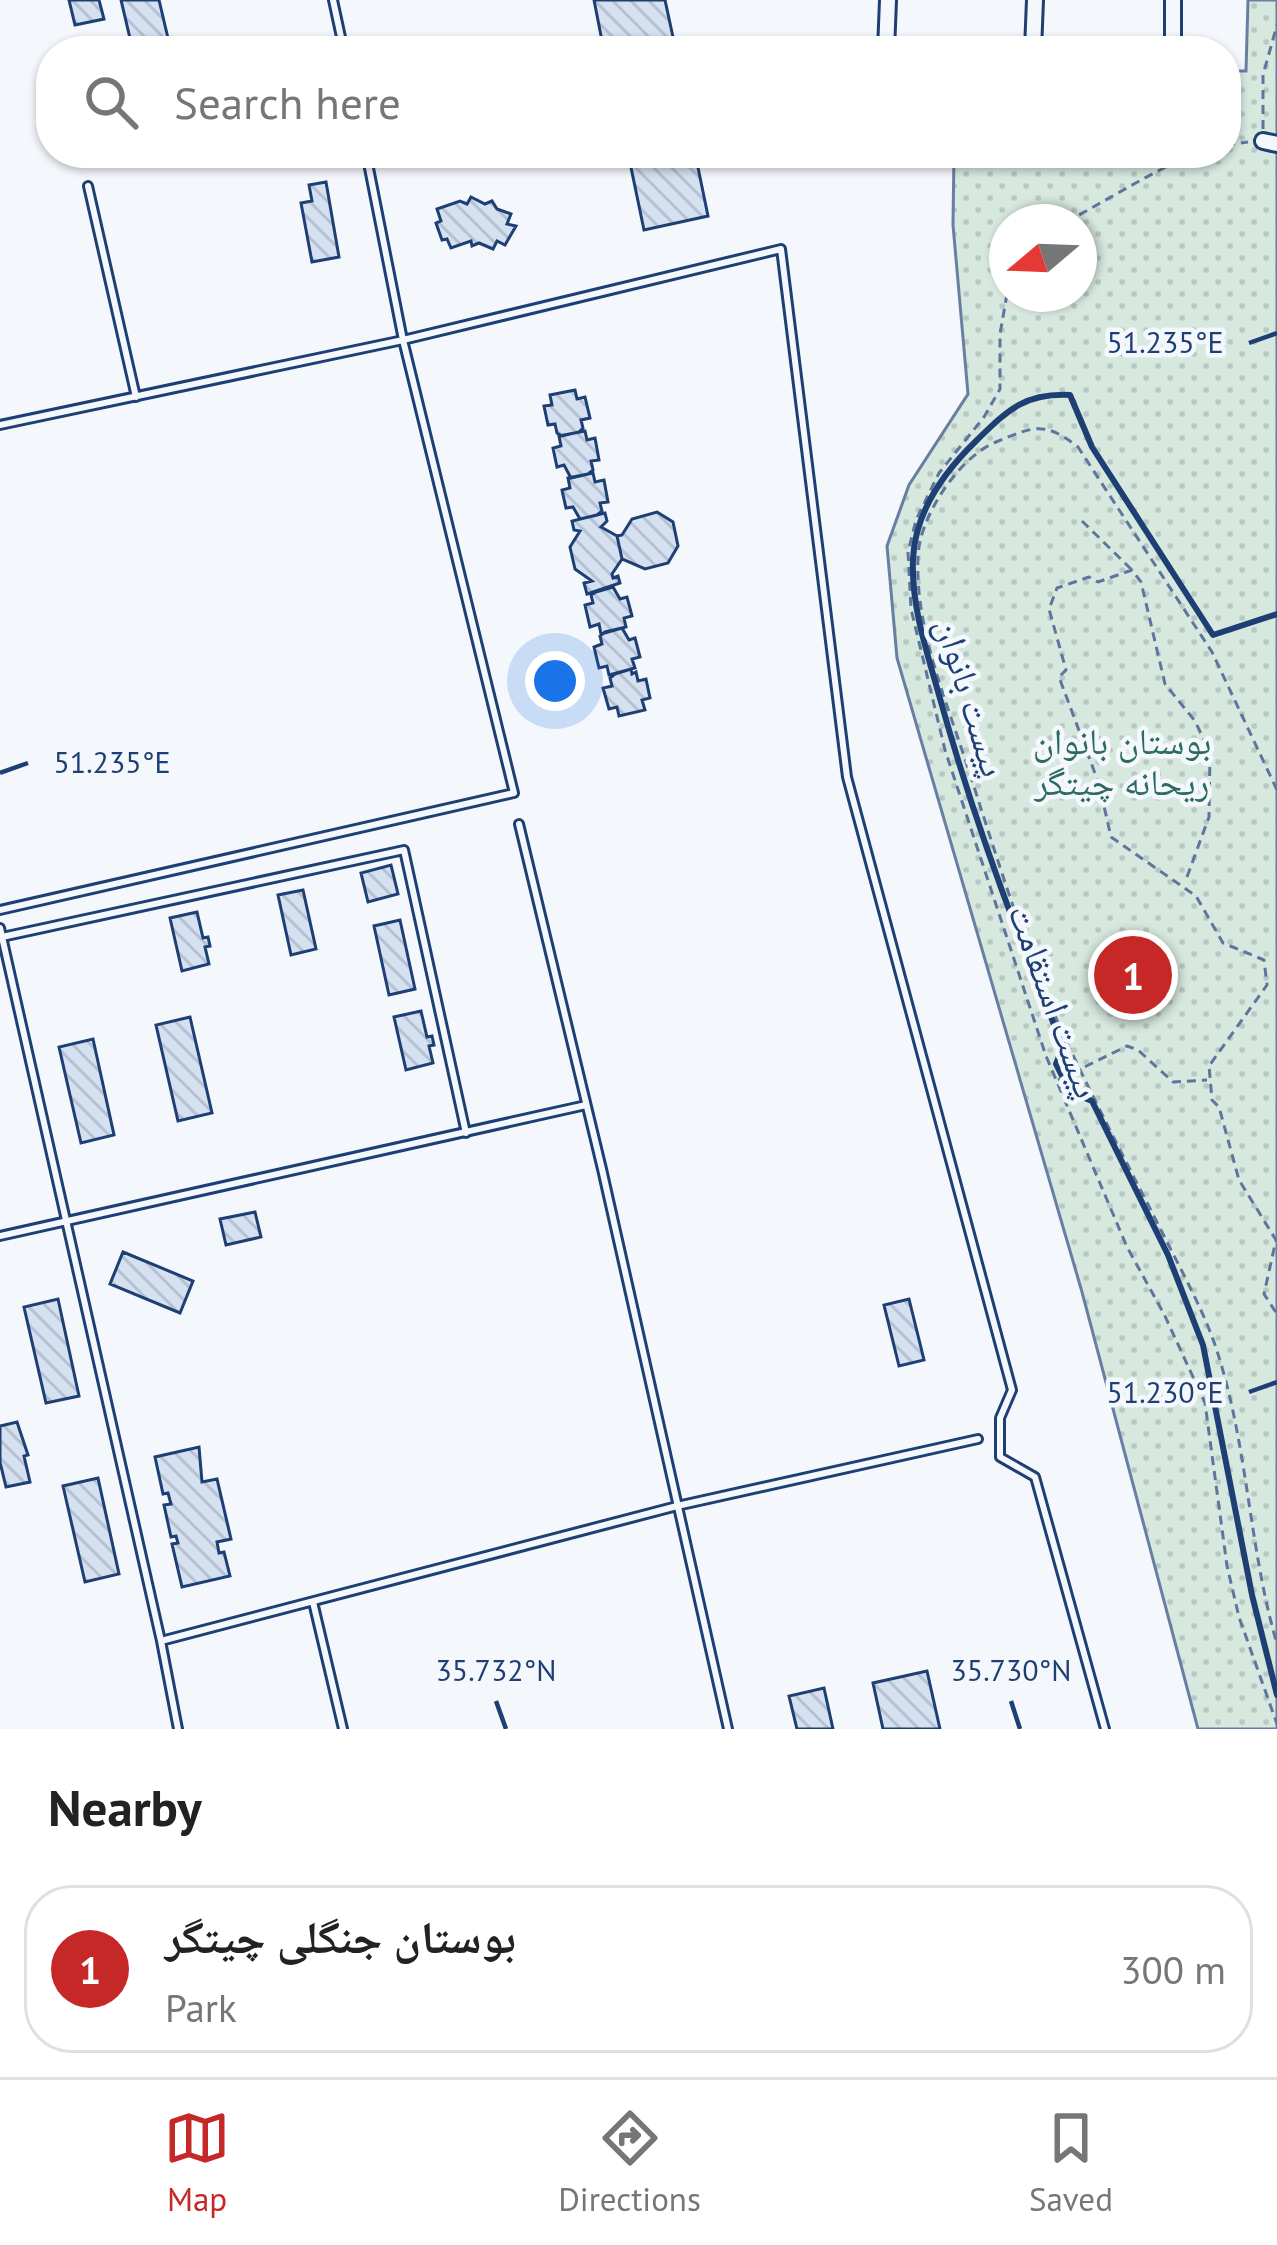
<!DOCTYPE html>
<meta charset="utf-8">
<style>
:root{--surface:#fff;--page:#f2f2f2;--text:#222;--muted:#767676;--line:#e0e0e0;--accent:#c62828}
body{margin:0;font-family:"PT Sans","Noto Naskh Arabic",sans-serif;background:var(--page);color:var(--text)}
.compass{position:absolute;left:989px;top:204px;width:108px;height:108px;border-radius:50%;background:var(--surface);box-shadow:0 3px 9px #0004;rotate:251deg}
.you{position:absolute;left:555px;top:681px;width:42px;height:42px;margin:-30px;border:9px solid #fff;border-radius:50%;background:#1a73e8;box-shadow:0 0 0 18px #1a73e833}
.badge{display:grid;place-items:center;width:78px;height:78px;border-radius:50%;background:var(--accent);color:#fff;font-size:39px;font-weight:700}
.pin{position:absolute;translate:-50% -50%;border:6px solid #fff;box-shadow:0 3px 12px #0006}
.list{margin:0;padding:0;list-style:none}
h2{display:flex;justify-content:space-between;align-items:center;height:156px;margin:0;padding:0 48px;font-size:51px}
h2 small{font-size:39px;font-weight:400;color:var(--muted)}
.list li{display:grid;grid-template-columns:78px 1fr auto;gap:36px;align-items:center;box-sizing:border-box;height:168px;margin:0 24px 24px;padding:0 24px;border:3px solid var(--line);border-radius:48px}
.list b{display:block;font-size:45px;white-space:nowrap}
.list p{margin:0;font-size:39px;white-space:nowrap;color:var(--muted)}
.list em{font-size:39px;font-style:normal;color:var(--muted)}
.icon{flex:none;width:66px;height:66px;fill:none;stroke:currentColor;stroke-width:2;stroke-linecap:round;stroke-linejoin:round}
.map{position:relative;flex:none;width:1277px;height:1729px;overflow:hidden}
.search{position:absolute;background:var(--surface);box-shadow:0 3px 9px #0004;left:36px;right:36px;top:36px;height:132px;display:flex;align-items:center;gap:30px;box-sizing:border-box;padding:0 42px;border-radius:48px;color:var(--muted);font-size:45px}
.sheet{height:348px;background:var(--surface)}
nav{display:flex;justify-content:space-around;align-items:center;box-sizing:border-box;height:168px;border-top:3px solid var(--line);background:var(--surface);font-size:33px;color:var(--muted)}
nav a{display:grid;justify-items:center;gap:6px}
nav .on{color:var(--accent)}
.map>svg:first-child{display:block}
.park{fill:url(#park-dots);stroke:#687fa3;stroke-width:3;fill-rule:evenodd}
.building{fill:url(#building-back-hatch);stroke:#1d3f73;stroke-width:3}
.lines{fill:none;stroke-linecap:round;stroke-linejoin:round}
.service-casing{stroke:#1d3f73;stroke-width:12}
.minor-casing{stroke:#1d3f73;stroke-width:20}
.path{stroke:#5e769c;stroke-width:3;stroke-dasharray:9 6;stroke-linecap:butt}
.service{stroke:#f4f7fb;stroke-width:6}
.minor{stroke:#f4f7fb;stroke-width:14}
.wall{stroke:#1d3f73;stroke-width:6}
.ticks{fill:none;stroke:#1d3f73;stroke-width:4.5}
.labels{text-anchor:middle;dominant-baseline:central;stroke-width:9;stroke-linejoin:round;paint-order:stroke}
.street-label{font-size:36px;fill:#1d3f73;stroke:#f4f7fb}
.park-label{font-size:36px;fill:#2c6c60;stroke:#f4f7fb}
.ticks-label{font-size:30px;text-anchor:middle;fill:#1d3f73;stroke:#f4f7fb;stroke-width:9;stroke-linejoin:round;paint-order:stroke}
</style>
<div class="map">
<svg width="1277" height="1729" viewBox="0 0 1277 1729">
<defs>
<pattern id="park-dots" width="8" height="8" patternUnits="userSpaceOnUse" patternTransform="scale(3)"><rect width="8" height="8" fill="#d7e8df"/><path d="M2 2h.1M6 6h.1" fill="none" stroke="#b8c8c3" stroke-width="1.8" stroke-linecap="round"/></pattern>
<pattern id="building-back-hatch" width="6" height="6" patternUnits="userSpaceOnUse" patternTransform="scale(3)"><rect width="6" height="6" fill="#d5e0f0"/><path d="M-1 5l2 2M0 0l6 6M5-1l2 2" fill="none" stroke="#b6c1d1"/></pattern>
</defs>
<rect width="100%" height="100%" fill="#f4f7fb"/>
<path class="park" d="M 1248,0 L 1277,0 L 1277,1729 L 1198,1729 L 1082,1292 L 897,658 L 887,546 L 909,485 L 968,394 L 953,225 L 954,153 L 1226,153 L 1226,71 L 1246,71 ZM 1007,222 L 1079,222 L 1079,294 L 1007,294 Z"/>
<path class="building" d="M 69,0 L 99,0 L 104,19 L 75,25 Z
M 121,0 L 159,0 L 171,51 L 133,51 Z
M 594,0 L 665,0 L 676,51 L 604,51 Z
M 628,153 L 695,153 L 708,216 L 644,230 Z
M 326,182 L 339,257 L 312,262 L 301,203 L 312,201 L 309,185 Z
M 471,197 L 485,204 L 492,201 L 497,209 L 511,214 L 507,224 L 516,226 L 505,245 L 497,241 L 493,249 L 479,243 L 472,246 L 471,241 L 451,248 L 447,239 L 442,240 L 436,223 L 441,221 L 437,209 L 460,201 L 467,204 Z
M 575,390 L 577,399 L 585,397 L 590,418 L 581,420 L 583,428 L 579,432 L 562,436 L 557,433 L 555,424 L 548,425 L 544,406 L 552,405 L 550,395 Z
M 585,431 L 587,440 L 595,438 L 599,460 L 591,461 L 593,470 L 588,474 L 571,478 L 564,465 L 557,467 L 553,448 L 561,446 L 559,436 Z
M 593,473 L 595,482 L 604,480 L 608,502 L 600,503 L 602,511 L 597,515 L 580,519 L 573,507 L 566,508 L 562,490 L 570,488 L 568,478 Z
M 657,512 L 673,522 L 678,546 L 668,563 L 645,569 L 622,559 L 617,536 L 622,535 L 632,519 Z
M 605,513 L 607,521 L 601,527 L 617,536 L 622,559 L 612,574 L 613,578 L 618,576 L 620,583 L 587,594 L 584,583 L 592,581 L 575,569 L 570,547 L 580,531 L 574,530 L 572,521 Z
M 613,587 L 620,599 L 627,597 L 632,616 L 624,618 L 626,627 L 601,634 L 599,624 L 590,627 L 585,605 L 593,603 L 591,595 L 596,592 Z
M 622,628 L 629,640 L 635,638 L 640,657 L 632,659 L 635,668 L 609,675 L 607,666 L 599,668 L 594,647 L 602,644 L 600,636 L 605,632 Z
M 631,669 L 632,674 L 636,672 L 638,681 L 646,679 L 650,698 L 642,700 L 645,710 L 619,716 L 617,707 L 609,709 L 603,688 L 612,686 L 610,678 L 615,674 Z
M 391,865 L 398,894 L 368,902 L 361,873 Z
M 303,890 L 316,949 L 291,955 L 278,895 Z
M 197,912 L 203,938 L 208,937 L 210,946 L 205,947 L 209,964 L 182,971 L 170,918 Z
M 400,920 L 415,989 L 389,995 L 374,926 Z
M 421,1011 L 427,1037 L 432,1036 L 434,1045 L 429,1046 L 433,1063 L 406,1070 L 394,1017 Z
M 190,1017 L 212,1113 L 178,1121 L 156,1025 Z
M 93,1039 L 114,1135 L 81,1143 L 59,1047 Z
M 255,1212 L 261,1237 L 226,1245 L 220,1219 Z
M 123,1252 L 193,1281 L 180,1313 L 110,1284 Z
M 58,1299 L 79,1396 L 46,1403 L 24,1307 Z
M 909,1299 L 924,1360 L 899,1366 L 884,1305 Z
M 17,1422 L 28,1455 L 24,1456 L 30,1482 L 6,1487 L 0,1462 L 0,1426 Z
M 199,1447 L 202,1482 L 217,1479 L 231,1539 L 217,1542 L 219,1553 L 224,1552 L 230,1576 L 182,1587 L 172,1544 L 178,1543 L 176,1536 L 171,1537 L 164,1505 L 171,1504 L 168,1493 L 163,1494 L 155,1457 Z
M 98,1478 L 119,1574 L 85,1582 L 63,1486 Z
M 927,1671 L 940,1729 L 883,1729 L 873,1683 Z
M 824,1688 L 833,1729 L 797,1729 L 789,1696 Z"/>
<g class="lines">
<g class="service-casing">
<path id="service" d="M 333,0 L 344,51
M 154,158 L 175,153
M 88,186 L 136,397
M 0,425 L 403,340 L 781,249 L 847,777 L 1012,1390 L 1000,1418 L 1000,1457 L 1035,1477 L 1105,1729
M 519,824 L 602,1169 L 728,1729
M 0,910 L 514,793 L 403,340 L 366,153
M 0,928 L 161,1641 L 178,1729
M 2,937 L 404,850 L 466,1133
M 0,1236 L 586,1105
M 313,1602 L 343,1729
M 161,1641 L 677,1506 L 978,1439"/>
</g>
<g class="minor-casing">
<path id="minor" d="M 1033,50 L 1035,0
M 886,51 L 888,0
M 1173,51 L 1173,0
M 1263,141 L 1277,144"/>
</g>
<path class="path" d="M 1263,129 L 1263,75 L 1277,25
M 1226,145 L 1248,142
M 1066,222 C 1109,199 1150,173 1195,153
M 1007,294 L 1000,334 L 1000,389 L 984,417 L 939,473 L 916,520 L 908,552 L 911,609 L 945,750 L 1046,1056 L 1127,1247 L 1164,1314 L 1205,1403 L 1227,1566 L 1239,1617 L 1277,1724
M 1082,521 L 1131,569
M 1277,790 L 1212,652 L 1078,447 C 1045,421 1034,426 996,442 C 959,457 919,517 918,557 C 915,626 944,695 965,759 C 997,857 1026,956 1070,1049 C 1100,1112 1132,1173 1164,1236 C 1181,1270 1201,1306 1214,1342 C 1248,1440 1248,1545 1277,1644
M 1187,877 L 1209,817 L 1210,753 L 1195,721 L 1165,684 L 1141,582 L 1132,570 L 1098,582 L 1089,577 L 1057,588 L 1049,609 L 1066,670 L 1059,677 L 1099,784 L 1111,837 L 1196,896 L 1223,943 L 1264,960 L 1267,985 L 1209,1066 L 1212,1100 L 1219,1107 L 1239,1180 L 1276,1240 L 1264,1294 L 1277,1314
M 1058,1080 L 1127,1046 L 1138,1050 L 1173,1082 L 1207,1080"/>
<use href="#service" class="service"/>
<use href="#minor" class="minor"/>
<path class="wall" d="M 1277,614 L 1213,635 L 1092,447 L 1070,395 C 1024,393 1008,410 976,441 C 944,472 915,512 913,559 C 911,608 928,655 941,702 C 974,820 1016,934 1063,1046 L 1056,1064 L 1070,1092 L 1092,1101 L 1168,1255 L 1203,1345 L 1252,1595 L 1277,1695"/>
</g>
<path class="ticks" d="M 1249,343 L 1277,333M 0,773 L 28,763M 1249,1392 L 1277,1382M 496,1701 L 506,1729M 1011,1701 L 1020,1729"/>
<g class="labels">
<g class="street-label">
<text transform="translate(972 697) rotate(73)">پیست بانوان</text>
<text transform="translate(1055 1001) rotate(70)">پیست استقامت</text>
</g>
<g class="park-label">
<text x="1122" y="740">بوستان بانوان<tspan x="1122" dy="41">ریحانه چیتگر</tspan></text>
</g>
</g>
<g class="ticks-label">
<text x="1165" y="353">51.235°E</text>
<text x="112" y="773">51.235°E</text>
<text x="1165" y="1403">51.230°E</text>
<text x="496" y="1681">35.732°N</text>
<text x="1011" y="1681">35.730°N</text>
</g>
</svg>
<svg class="compass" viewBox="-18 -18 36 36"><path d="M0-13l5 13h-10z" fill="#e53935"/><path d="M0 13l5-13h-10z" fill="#767676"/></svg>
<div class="you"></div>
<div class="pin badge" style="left:1133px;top:975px">1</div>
<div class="search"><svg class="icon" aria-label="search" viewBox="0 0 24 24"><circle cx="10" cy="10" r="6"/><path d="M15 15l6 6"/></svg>Search here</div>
</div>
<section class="sheet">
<h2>Nearby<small></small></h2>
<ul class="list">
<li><span class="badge">1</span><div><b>بوستان جنگلی چیتگر</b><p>Park</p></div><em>300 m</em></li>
</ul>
</section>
<nav>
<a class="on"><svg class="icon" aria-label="map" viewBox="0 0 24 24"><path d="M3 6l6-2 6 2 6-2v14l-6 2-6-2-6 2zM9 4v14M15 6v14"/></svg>Map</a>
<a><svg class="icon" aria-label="directions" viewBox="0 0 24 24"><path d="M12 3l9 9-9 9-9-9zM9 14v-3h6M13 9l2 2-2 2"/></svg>Directions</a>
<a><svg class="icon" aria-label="saved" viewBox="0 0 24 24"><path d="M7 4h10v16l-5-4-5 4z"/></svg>Saved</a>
</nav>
